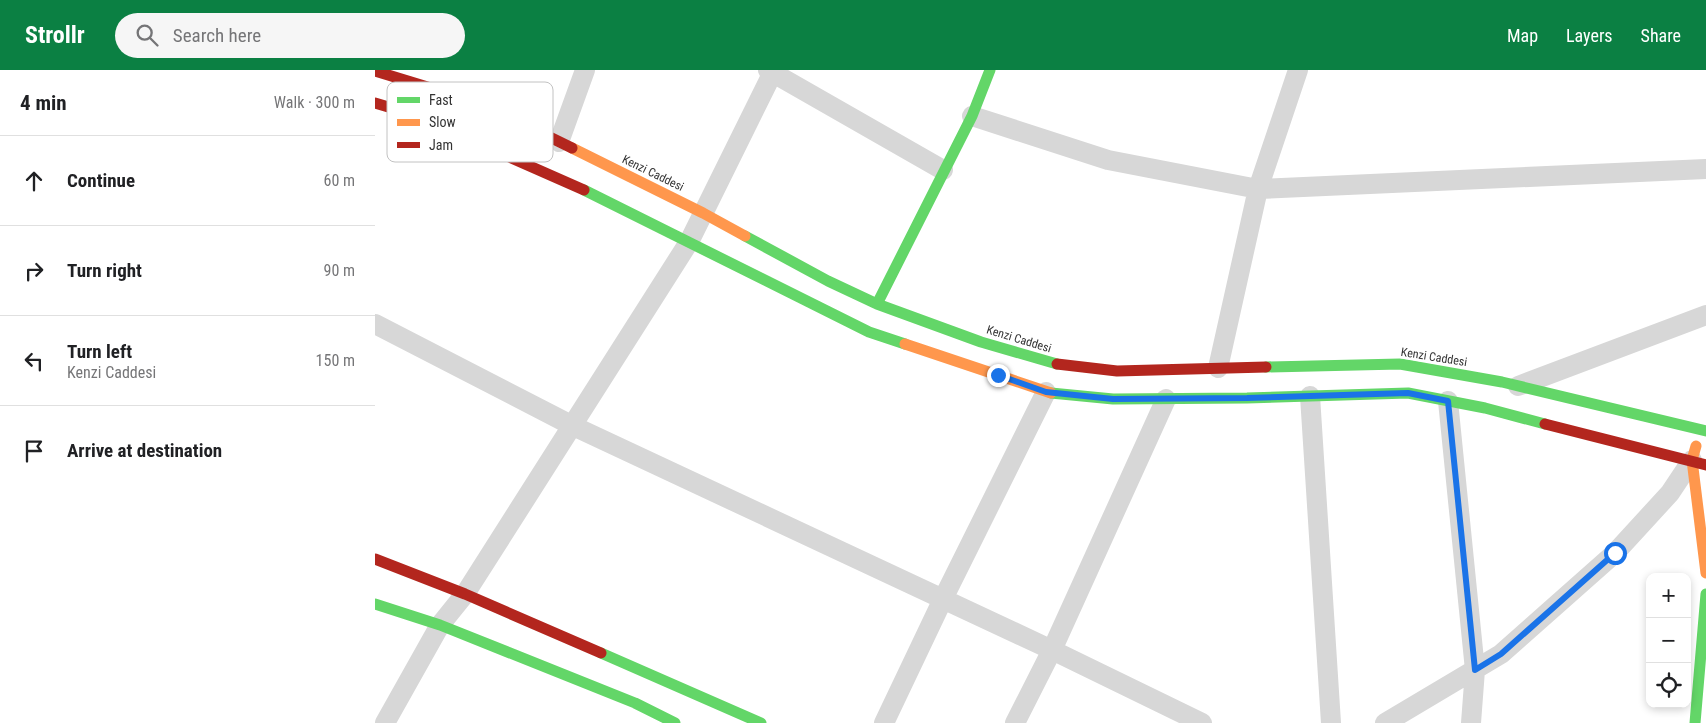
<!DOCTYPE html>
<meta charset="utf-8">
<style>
:root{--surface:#fff;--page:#f6f6f6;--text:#202124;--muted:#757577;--line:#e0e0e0;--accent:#0b8043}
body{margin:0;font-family:"Roboto Condensed",sans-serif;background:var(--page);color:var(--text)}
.controls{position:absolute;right:15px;bottom:15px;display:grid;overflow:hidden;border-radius:10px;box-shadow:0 2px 8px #0003}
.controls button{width:45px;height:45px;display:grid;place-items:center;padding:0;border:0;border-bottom:1px solid var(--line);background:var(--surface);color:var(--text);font:25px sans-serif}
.stop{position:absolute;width:15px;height:15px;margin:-11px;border:4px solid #1a73e8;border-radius:50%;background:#fff}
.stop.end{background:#1a73e8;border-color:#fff;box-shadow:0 1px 5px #0008}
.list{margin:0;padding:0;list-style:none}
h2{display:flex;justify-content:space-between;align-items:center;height:65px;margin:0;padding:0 20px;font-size:21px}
h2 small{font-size:16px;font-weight:400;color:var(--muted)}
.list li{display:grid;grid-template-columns:32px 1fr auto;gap:15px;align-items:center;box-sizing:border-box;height:90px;padding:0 20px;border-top:1px solid var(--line)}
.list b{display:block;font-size:19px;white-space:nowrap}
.list p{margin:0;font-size:16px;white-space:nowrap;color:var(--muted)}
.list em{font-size:16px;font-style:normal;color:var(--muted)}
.icon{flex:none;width:28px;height:28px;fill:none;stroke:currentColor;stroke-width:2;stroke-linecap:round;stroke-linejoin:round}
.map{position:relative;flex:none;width:1331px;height:653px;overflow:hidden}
header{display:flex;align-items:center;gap:30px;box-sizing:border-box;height:70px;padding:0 25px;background:var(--accent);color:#fff}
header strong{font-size:24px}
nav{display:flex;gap:28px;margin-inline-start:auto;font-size:18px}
.search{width:350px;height:45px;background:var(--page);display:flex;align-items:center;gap:12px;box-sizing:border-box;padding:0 18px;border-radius:28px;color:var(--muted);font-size:19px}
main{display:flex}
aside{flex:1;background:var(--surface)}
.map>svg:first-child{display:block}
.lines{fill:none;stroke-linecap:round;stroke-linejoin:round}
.street{stroke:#d7d7d7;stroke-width:20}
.fast{stroke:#63d668;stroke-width:11}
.slow{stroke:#ff974d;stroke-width:11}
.jam{stroke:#b3261e;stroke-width:11}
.route{stroke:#1a73e8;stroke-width:6}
.labels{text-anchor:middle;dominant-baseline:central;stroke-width:5;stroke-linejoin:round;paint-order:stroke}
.street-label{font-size:12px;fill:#333;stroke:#fff}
.key{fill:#fff;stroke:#c2c2c2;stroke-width:1}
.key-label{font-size:14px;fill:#333}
</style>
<header>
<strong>Strollr</strong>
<div class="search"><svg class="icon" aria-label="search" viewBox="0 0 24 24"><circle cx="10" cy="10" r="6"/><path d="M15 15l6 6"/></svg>Search here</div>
<nav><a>Map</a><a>Layers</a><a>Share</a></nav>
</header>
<main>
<aside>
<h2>4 min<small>Walk · 300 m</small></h2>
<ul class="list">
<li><svg class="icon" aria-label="ahead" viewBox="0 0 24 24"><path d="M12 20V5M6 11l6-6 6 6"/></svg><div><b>Continue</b></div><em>60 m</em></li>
<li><svg class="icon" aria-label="right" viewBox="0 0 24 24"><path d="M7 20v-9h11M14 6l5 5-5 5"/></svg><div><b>Turn right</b></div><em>90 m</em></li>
<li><svg class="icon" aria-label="left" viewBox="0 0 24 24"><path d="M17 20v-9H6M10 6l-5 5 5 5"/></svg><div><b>Turn left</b><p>Kenzi Caddesi</p></div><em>150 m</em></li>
<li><svg class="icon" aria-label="arrive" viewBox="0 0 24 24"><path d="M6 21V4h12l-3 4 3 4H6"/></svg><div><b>Arrive at destination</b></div></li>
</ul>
</aside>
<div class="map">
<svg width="1331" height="653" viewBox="0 0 1331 653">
<rect width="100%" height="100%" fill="#fff"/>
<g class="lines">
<path class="street" d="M 393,0 L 568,100
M 597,46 L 733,90 L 883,119 L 1331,99
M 184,72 L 210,0
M 0,254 L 196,355 L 677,580 L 827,653
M 843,298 L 883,119 L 923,0
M 1143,316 L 1331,245
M 935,326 L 956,653
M 1073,331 L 1100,600 L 1096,653
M 10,653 L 65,555 L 90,524 L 314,172 L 399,0
M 509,653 L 568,529 L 671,322
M 640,653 L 677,580 L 791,329
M 1010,653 L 1126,584 L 1240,483 L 1295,423 L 1317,390"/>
<path class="fast" d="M 209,120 L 494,262 L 530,274
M 370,166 L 453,211 L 502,234 L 606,272 L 682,294
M 502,234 L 597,46 L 615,0
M 891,297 L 1025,294 L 1127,312 L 1331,361
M 676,323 L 738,329 L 872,328 L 1033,323 L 1110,338 L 1170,354
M 0,534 L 65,555 L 260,633 L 300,653
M 226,583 L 386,653
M 1320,653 L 1331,524"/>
<path class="slow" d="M 197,78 L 328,143 L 370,166
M 530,274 L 676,323
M 1321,376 L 1317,390 L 1331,503"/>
<path class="jam" d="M 0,1 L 105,33 L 197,78
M 0,33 L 37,44 L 209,120
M 682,294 L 742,301 L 891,297
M 1170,354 L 1331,395
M 0,489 L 90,524 L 226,583"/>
</g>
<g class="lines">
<path class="route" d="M 623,305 L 671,322 L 738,329 L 872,328 L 1033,323 L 1073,331 L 1100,600 L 1126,584 L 1240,483"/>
</g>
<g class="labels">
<g class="street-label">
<text transform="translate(278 103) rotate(26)">Kenzi Caddesi</text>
<text transform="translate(644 269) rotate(17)">Kenzi Caddesi</text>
<text transform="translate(1059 287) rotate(9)">Kenzi Caddesi</text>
</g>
</g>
<rect x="12" y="12" width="166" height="80" rx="8" class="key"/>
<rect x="22" y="27" width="23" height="6" fill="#63d668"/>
<rect x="22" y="49" width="23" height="7" fill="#ff974d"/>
<rect x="22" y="72" width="23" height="6" fill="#b3261e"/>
<g class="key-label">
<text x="54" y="35">Fast</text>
<text x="54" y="57">Slow</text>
<text x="54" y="80">Jam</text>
</g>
</svg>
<div class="controls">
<button>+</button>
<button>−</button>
<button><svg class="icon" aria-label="locate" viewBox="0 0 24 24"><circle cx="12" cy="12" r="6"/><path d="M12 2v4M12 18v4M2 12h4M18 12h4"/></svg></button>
</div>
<div class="stop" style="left:1240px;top:483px"></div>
<div class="stop end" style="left:623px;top:305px"></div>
</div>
</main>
